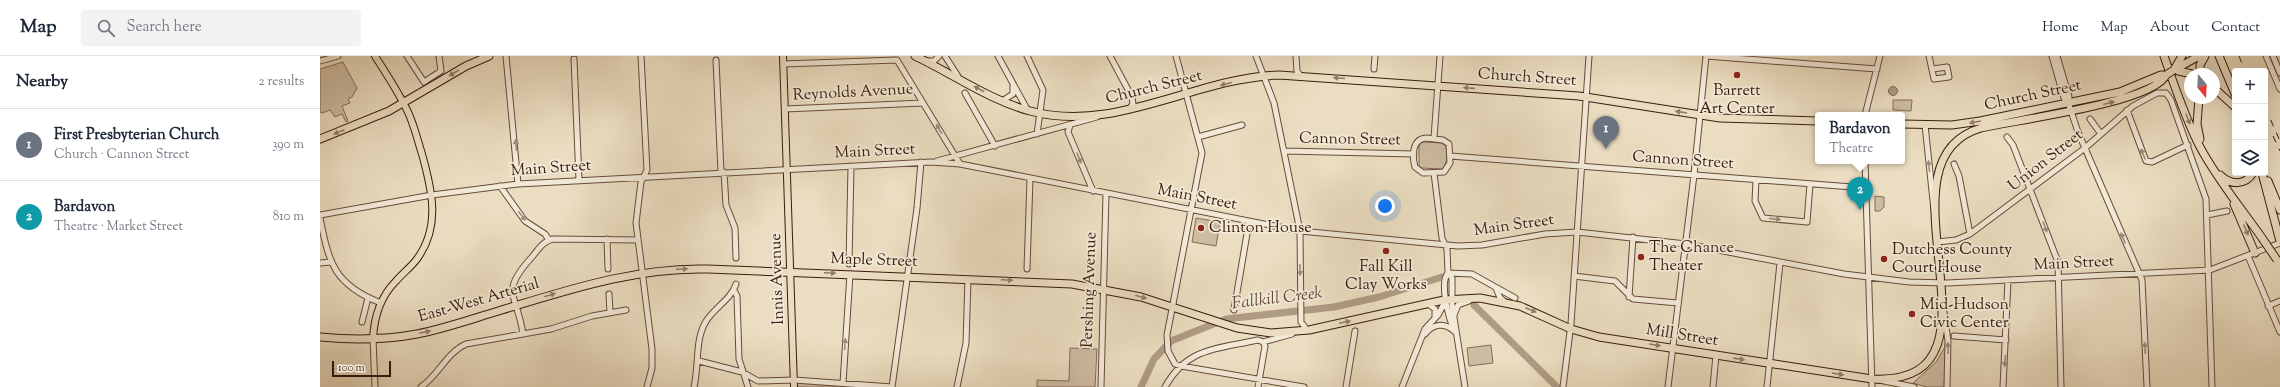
<!DOCTYPE html>
<meta charset="utf-8">
<style>
:root{--surface:#fff;--page:#f2f2f3;--text:#1f2937;--muted:#747a83;--line:#e0e1e3;--accent:#db2777}
body{margin:0;font-family:"Sorts Mill Goudy",serif;background:var(--page);color:var(--text)}
.controls{position:absolute;right:12px;top:12px;display:grid;overflow:hidden;border-radius:4px;box-shadow:0 4px 16px #0002}
.controls button{width:36px;height:36px;display:grid;place-items:center;padding:0;border:0;border-bottom:1px solid var(--line);background:var(--surface);color:var(--text);font:20px sans-serif}
.compass{position:absolute;left:1864px;top:12px;width:36px;height:36px;border-radius:50%;background:var(--surface);box-shadow:0 4px 16px #0002;rotate:162deg}
.scale{position:absolute;left:12px;bottom:10px;width:59px;box-sizing:border-box;padding-left:4px;border:2px solid #3a1b0d;border-top:0;font-size:11px;line-height:14px;white-space:nowrap;color:#3a1b0d;-webkit-text-stroke:3px #f2e9d7;paint-order:stroke}
.you{position:absolute;left:1065px;top:150px;width:14px;height:14px;margin:-10px;border:3px solid #fff;border-radius:50%;background:#1a73e8;box-shadow:0 0 0 6px #1a73e833}
.badge{display:grid;place-items:center;width:26px;height:26px;border-radius:50%;background:var(--accent);color:#fff;font-size:13px;font-weight:700}
.pin{position:absolute;translate:-50% -33px;filter:drop-shadow(0 1px 2px #0008)}
.pin::after{content:'';position:absolute;top:21px;width:14px;height:12px;background:inherit;clip-path:polygon(0 0,100% 0,50% 100%)}
.popup{position:absolute;left:1495px;top:56px;width:90px;height:52px;box-sizing:border-box;display:grid;place-content:center;border-radius:4px;background:var(--surface);filter:drop-shadow(0 1px 3px #0005);font-size:13px;white-space:nowrap;color:var(--muted)}
.popup b{font-size:15px;color:var(--text)}
.popup::after{content:'';position:absolute;left:50%;top:100%;margin-left:-8px;border:8px solid transparent;border-top-color:var(--surface)}
.list{margin:0;padding:0;list-style:none}
h2{display:flex;justify-content:space-between;align-items:center;height:52px;margin:0;padding:0 16px;font-size:17px}
h2 small{font-size:13px;font-weight:400;color:var(--muted)}
.list li{display:grid;grid-template-columns:26px 1fr auto;gap:12px;align-items:center;box-sizing:border-box;height:72px;padding:0 16px;border-top:1px solid var(--line)}
.list b{display:block;font-size:15px;white-space:nowrap}
.list p{margin:0;font-size:13px;white-space:nowrap;color:var(--muted)}
.list em{font-size:13px;font-style:normal;color:var(--muted)}
.icon{flex:none;width:22px;height:22px;fill:none;stroke:currentColor;stroke-width:2;stroke-linecap:round;stroke-linejoin:round}
.map{position:relative;flex:none;width:1960px;height:331px;overflow:hidden}
header{display:flex;align-items:center;gap:24px;box-sizing:border-box;height:56px;padding:0 20px;background:var(--surface);border-bottom:1px solid var(--line)}
header strong{font-size:19px}
nav{display:flex;gap:22px;margin-inline-start:auto;font-size:14px}
.search{width:280px;height:36px;background:var(--page);display:flex;align-items:center;gap:10px;box-sizing:border-box;padding:0 14px;border-radius:4px;color:var(--muted);font-size:15px}
main{display:flex}
aside{flex:1;background:var(--surface)}
.map>svg:first-child{display:block}
.green{fill:#cdbca2;stroke:#846c58}
.water{fill:#af9b84;stroke:#806854}
.lines{fill:none;stroke-linecap:round;stroke-linejoin:round}
.river{stroke:#af9b84;stroke-width:7}
.minor-casing{stroke:#664c3a;stroke-width:7}
.major-casing{stroke:#3a1b0d;stroke-width:8}
.highway-casing{stroke:#3a1b0d;stroke-width:9}
.minor{stroke:#f2e9d7;stroke-width:5}
.major{stroke:#ebddc1;stroke-width:6}
.highway{stroke:#ebddc1;stroke-width:7}
.rail{stroke:#3a1b0d;stroke-width:1;stroke-dasharray:7 7;stroke-linecap:butt}
.highway-bridge-casing{stroke:#3a1b0d;stroke-width:9;stroke-linecap:butt}
.highway-bridge{stroke:#ebddc1;stroke-width:7}
.oneway{fill:#927c67}
.oneway2{fill:#9f8c7c}
.poi-dot{fill:#8f2418;stroke:#f2e9d7;stroke-width:1.5}
.labels{text-anchor:middle;dominant-baseline:central;stroke-width:3.5;stroke-linejoin:round;paint-order:stroke}
.street-label{font-size:16px;fill:#3a1b0d;stroke:#f2e9d7}
.poi-label{font-size:16px;fill:#3a1b0d;stroke:#f2e9d7;text-anchor:start}
.water-label{font-size:17px;font-style:italic;fill:#634837;stroke:#f2e9d7}
</style>
<header>
<strong>Map</strong>
<div class="search"><svg class="icon" aria-label="search" viewBox="0 0 24 24"><circle cx="10" cy="10" r="6"/><path d="M15 15l6 6"/></svg>Search here</div>
<nav><a>Home</a><a>Map</a><a>About</a><a>Contact</a></nav>
</header>
<main>
<aside>
<h2>Nearby<small>2 results</small></h2>
<ul class="list">
<li><span class="badge" style="background:#6b7280">1</span><div><b>First Presbyterian Church</b><p>Church · Cannon Street</p></div><em>390 m</em></li>
<li><span class="badge" style="background:#0f9aa8">2</span><div><b>Bardavon</b><p>Theatre · Market Street</p></div><em>810 m</em></li>
</ul>
</aside>
<div class="map">
<svg width="1960" height="331" viewBox="0 0 1960 331">
<rect width="100%" height="100%" fill="#ebddc1"/>
<filter id="stains"><feTurbulence type="fractalNoise" baseFrequency=".005" numOctaves="4"/><feColorMatrix values="0 0 0 0 .2 0 0 0 0 .09 0 0 0 0 .02 0 0 0 .5 -.17"/></filter>
<radialGradient id="worn" r=".72"><stop offset=".6" stop-color="#630" stop-opacity="0"/><stop offset="1" stop-color="#630" stop-opacity=".3"/></radialGradient>
<path class="green" d="M 23,6 L 37,32 L 32,41 L 28,43 L 30,47 L 22,50 L 28,65 L 26,66 L 22,58 L 15,61 L 10,54 L 2,57 L 0,56 L 0,13 Z
M 1573,44 L 1592,44 L 1591,55 L 1573,54 Z
M 1102,86 L 1121,87 L 1125,89 C 1128,95 1128,108 1122,113 L 1102,112 L 1099,110 L 1099,90 Z
M 1555,140 L 1564,141 L 1564,151 L 1560,155 L 1555,155 Z
M 876,162 L 900,166 L 896,190 L 872,186 Z
M 1626,280 L 1624,331 L 1607,331 L 1593,327 L 1616,306 L 1625,291 Z
M 1171,289 L 1173,307 L 1149,310 L 1147,292 Z
M 750,292 L 777,293 L 775,331 L 717,331 L 717,324 L 749,325 Z
M 474,324 L 572,331 L 474,331 Z"/>
<path class="water" d="M1568.5 35a4.5 4.5 0 1 1 9 0a4.5 4.5 0 1 1-9 0Z"/>
<g class="lines">
<path class="river" d="M 1154,249 L 1237,331
M 821,331 L 834,303 L 851,285 L 906,263 L 1014,251 L 1059,241 L 1122,221"/>
<g class="minor-casing">
<path id="minor" d="M 87,0 L 104,26 L 121,15 L 119,0
M 186,0 L 198,128
M 321,0 L 327,114 L 321,126 L 316,167 L 332,293 L 332,312 L 327,331
M 625,0 L 639,22
M 678,0 L 708,55
M 707,0 L 723,34 L 717,78
M 790,0 L 812,41 L 813,48 L 809,53
M 856,0 L 882,97 L 847,279 L 848,295 L 855,308 L 861,310 L 984,331
M 936,0 L 954,47 L 980,175 L 981,266 L 987,274
M 976,0 L 977,15 L 980,19
M 1609,0 L 1614,23 L 1629,21 L 1627,11 L 1613,13
M 1732,0 L 1744,42 L 1748,46 L 1758,76 L 1822,224 L 1827,331
M 1737,0 L 1749,41 L 1748,46
M 1946,0 L 1960,33
M 1953,0 L 1960,17
M 254,3 L 259,124
M 396,4 L 401,116
M 0,5 L 18,0
M 607,5 L 614,5 L 619,0
M 463,8 L 577,4 L 640,108
M 1054,13 L 1055,0
M 645,37 L 675,90
M 682,45 L 693,38 L 693,29
M 465,53 L 603,47
M 1807,54 L 1826,105 L 1832,106 L 1868,89
M 1545,59 L 1560,0
M 1770,63 L 1781,78
M 750,69 L 748,76 L 773,135
M 1605,69 L 1614,154
M 878,81 L 922,69
M 1687,81 L 1693,89 L 1738,206 L 1741,331
M 1106,82 L 1123,84 L 1129,88 L 1130,107 L 1124,116 L 1103,117 L 1095,111 C 1092,100 1092,83 1106,82 Z
M 1114,82 L 1120,0
M 965,95 L 1094,98
M 1130,100 L 1545,132
M 617,105 L 777,61
M 1545,105 L 1552,331
M 1634,108 L 1639,120 L 1650,178
M 404,116 L 406,149 L 415,172 L 416,202
M 1114,117 L 1122,182 L 1127,193 L 1128,217 L 1132,222 L 1132,249 L 1145,331
M 1436,124 L 1435,145 L 1443,162 L 1487,166 L 1490,128
M 180,130 L 205,165 L 225,178 L 229,184
M 0,159 L 112,139 L 198,128 L 611,106 L 640,108 L 980,175 L 1138,190 L 1162,189 L 1225,178 L 1257,176 L 1366,188 L 1524,218 L 1589,226 L 1627,227 L 1890,214 L 1960,187
M 1887,159 L 1907,155
M 0,162 C 9,207 14,229 61,247
M 287,183 L 288,213
M 1617,186 L 1636,184 L 1650,178 L 1765,92 L 1813,50 L 1837,37 L 1846,37 L 1851,44 L 1886,143 L 1892,331
M 1928,200 L 1960,276
M 0,207 L 10,206
M 529,208 L 531,110
M 707,213 L 710,123
M 1128,217 L 1152,218 L 1195,242
M 1128,217 C 1119,227 1129,264 1135,276
M 1254,220 L 1295,225 L 1313,243 L 1358,247
M 1176,232 L 1180,242 L 1185,246
M 414,234 L 417,240 L 419,303 L 428,331
M 289,238 L 290,257
M 1309,241 L 1313,181
M 1108,248 L 1115,253 L 1115,261
M 1948,250 L 1960,245
M 914,254 L 929,166
M 1624,256 L 1628,285 L 1627,331
M 1134,259 L 1138,249 L 1149,245
M 42,266 L 48,242
M 203,278 C 197,237 179,237 212,201 C 218,194 223,185 233,183 L 318,184
M 1105,278 C 1113,268 1124,266 1134,275
M 1634,280 L 1686,284
M 53,283 L 55,331
M 379,305 L 422,316 L 438,325 L 474,324 L 572,331
M 1559,324 L 1594,331
M 523,327 L 530,218
M 101,331 C 119,319 126,297 146,288 L 231,273 L 272,260 L 306,254
M 374,331 C 379,310 375,285 385,267 C 393,252 411,244 416,228
M 572,331 L 597,152 L 601,106
M 637,331 L 646,287 L 648,223
M 781,331 L 786,138
M 845,331 C 867,291 898,293 938,284 L 943,286 L 972,278
M 938,331 L 945,290 L 943,286
M 1026,331 L 1035,275
M 1082,331 L 1105,273 L 1118,259 L 1126,244
M 1243,331 L 1251,268 L 1269,0
M 1348,331 L 1374,119 L 1386,0 L 1557,13
M 1393,331 L 1396,299
M 1447,331 L 1460,207
M 1683,331 L 1688,224"/>
</g>
<g class="major-casing">
<path id="major" d="M 463,0 L 474,331
M 53,283 C 54,261 61,240 76,225 C 83,217 91,211 97,203 C 121,170 112,134 102,98 C 97,83 94,67 86,52 C 77,34 66,17 55,0"/>
</g>
<g class="highway-casing">
<path id="highway" d="M 595,0 C 633,18 669,44 710,55 C 796,78 874,22 959,19 L 1259,40 L 1400,62 L 1498,65
M 1844,0 C 1855,31 1865,62 1880,91 C 1897,123 1921,152 1942,182
M 1899,0 L 1915,38
M 1855,12 L 1862,0
M 1854,14 L 1879,0
M 1854,14 L 1872,18
M 1880,18 L 1880,9 L 1885,0
M 1894,32 L 1915,51
M 1879,42 L 1877,68 L 1880,83
M 1582,68 L 1632,69 L 1660,65 L 1800,36 L 1841,19 L 1846,19
M 0,83 L 69,55 L 146,10 L 169,0
M 1942,117 L 1960,185
M 1900,119 C 1910,129 1925,130 1933,117
M 1948,125 L 1960,154
M 1914,148 L 1935,197
M 0,281 C 32,284 65,284 97,278 C 123,273 149,264 175,256 C 245,235 314,211 388,213 L 752,228 L 821,241 L 917,272 L 951,277 L 989,274 L 1124,244 L 1160,242 L 1200,250 L 1251,273 L 1279,281 L 1552,323 C 1702,331 1546,105 1661,72 C 1694,64 1833,47 1846,19"/>
</g>
<use href="#minor" class="minor"/>
<use href="#major" class="major"/>
<use href="#highway" class="highway"/>
<path class="rail" d="M 1919,0 L 1925,15
M 1945,51 L 1960,85
M 1953,80 L 1960,95"/>
<g class="highway-bridge-casing">
<path id="highway-bridge" d="M 1846,19 L 1854,14
M 1942,182 L 1957,204"/>
</g>
<use href="#highway-bridge" class="highway-bridge"/>
</g>
<defs><path id="oneway-solid" d="M-6-.8H1V-3.2L6.5 0L1 3.2V.8H-6Z"/></defs>
<g class="oneway">
<use href="#oneway-solid" transform="translate(134 17) rotate(149)"/>
<use href="#oneway-solid" transform="translate(1019 22) rotate(-176)"/>
<use href="#oneway-solid" transform="translate(906 28) rotate(165)"/>
<use href="#oneway-solid" transform="translate(1149 32) rotate(-176)"/>
<use href="#oneway-solid" transform="translate(659 33) rotate(-152)"/>
<use href="#oneway-solid" transform="translate(1789 47) rotate(-15)"/>
<use href="#oneway-solid" transform="translate(1361 56) rotate(-171)"/>
<use href="#oneway-solid" transform="translate(1868 63) rotate(68)"/>
<use href="#oneway-solid" transform="translate(1655 66) rotate(170)"/>
<use href="#oneway-solid" transform="translate(19 76) rotate(158)"/>
<use href="#oneway-solid" transform="translate(1926 174) rotate(67)"/>
<use href="#oneway-solid" transform="translate(362 213) rotate(-3)"/>
<use href="#oneway-solid" transform="translate(510 217) rotate(2)"/>
<use href="#oneway-solid" transform="translate(687 224) rotate(2)"/>
<use href="#oneway-solid" transform="translate(230 239) rotate(-17)"/>
<use href="#oneway-solid" transform="translate(821 241) rotate(16)"/>
<use href="#oneway-solid" transform="translate(1211 254) rotate(22)"/>
<use href="#oneway-solid" transform="translate(1025 266) rotate(-12)"/>
<use href="#oneway-solid" transform="translate(105 276) rotate(-12)"/>
<use href="#oneway-solid" transform="translate(1335 289) rotate(9)"/>
<use href="#oneway-solid" transform="translate(1419 303) rotate(9)"/>
<use href="#oneway-solid" transform="translate(1518 318) rotate(9)"/>
</g>
<g class="oneway2">
<use href="#oneway-solid" transform="translate(619 73) rotate(-120)"/>
<use href="#oneway-solid" transform="translate(196 89) rotate(-95)"/>
<use href="#oneway-solid" transform="translate(1823 98) rotate(-113)"/>
<use href="#oneway-solid" transform="translate(759 102) rotate(67)"/>
<use href="#oneway-solid" transform="translate(1609 110) rotate(-95)"/>
<use href="#oneway-solid" transform="translate(202 160) rotate(52)"/>
<use href="#oneway-solid" transform="translate(1455 163) rotate(6)"/>
<use href="#oneway-solid" transform="translate(1725 171) rotate(69)"/>
<use href="#oneway-solid" transform="translate(1803 182) rotate(-113)"/>
<use href="#oneway-solid" transform="translate(980 214) rotate(89)"/>
<use href="#oneway-solid" transform="translate(525 288) rotate(-86)"/>
<use href="#oneway-solid" transform="translate(1628 292) rotate(-92)"/>
<use href="#oneway-solid" transform="translate(1825 292) rotate(-93)"/>
<use href="#oneway-solid" transform="translate(1685 305) rotate(94)"/>
</g>
<g class="poi-dot">
<circle cx="1417" cy="19" r="4"/>
<circle cx="881" cy="172" r="4"/>
<circle cx="1066" cy="195" r="4"/>
<circle cx="1321" cy="201" r="4"/>
<circle cx="1564" cy="203" r="4"/>
<circle cx="1592" cy="258" r="4"/>
</g>
<g class="labels">
<g class="street-label">
<text transform="translate(1207 22) rotate(4)">Church Street</text>
<text transform="translate(834 32) rotate(-14)">Church Street</text>
<text transform="translate(533 37) rotate(-3)">Reynolds Avenue</text>
<text transform="translate(1713 40) rotate(-12)">Church Street</text>
<text transform="translate(1030 84) rotate(1)">Cannon Street</text>
<text transform="translate(555 96) rotate(-3)">Main Street</text>
<text transform="translate(1363 105) rotate(4)">Cannon Street</text>
<text transform="translate(1726 105) rotate(-38)">Union Street</text>
<text transform="translate(231 113) rotate(-4)">Main Street</text>
<text transform="translate(877 142) rotate(11)">Main Street</text>
<text transform="translate(1194 170) rotate(-8)">Main Street</text>
<text transform="translate(554 205) rotate(2)">Maple Street</text>
<text transform="translate(1754 208) rotate(-3)">Main Street</text>
<text transform="translate(458 223) rotate(-92)">Innis Avenue</text>
<text transform="translate(770 234) rotate(-88)">Pershing Avenue</text>
<text transform="translate(159 245) rotate(-16)">East-West Arterial</text>
<text transform="translate(1362 280) rotate(9)">Mill Street</text>
</g>
<g class="poi-label">
<text x="1417" y="35" text-anchor="middle">Barrett<tspan x="1417" dy="18">Art Center</tspan></text>
<text x="889" y="172">Clinton House</text>
<text x="1329" y="192">The Chance<tspan x="1329" dy="18">Theater</tspan></text>
<text x="1572" y="194">Dutchess County<tspan x="1572" dy="18">Court House</tspan></text>
<text x="1066" y="211" text-anchor="middle">Fall Kill<tspan x="1066" dy="18">Clay Works</tspan></text>
<text x="1600" y="249">Mid-Hudson<tspan x="1600" dy="18">Civic Center</tspan></text>
</g>
<g class="water-label">
<text transform="translate(957 243) rotate(-7)">Fallkill Creek</text>
</g>
</g>
<rect width="100%" height="100%" filter="url(#stains)"/>
<rect width="100%" height="100%" fill="url(#worn)"/>
</svg>
<div class="controls">
<button>+</button>
<button>−</button>
<button><svg class="icon" aria-label="layers" viewBox="0 0 24 24"><path d="M12 4l9 5-9 5-9-5zM3 14l9 5 9-5"/></svg></button>
</div>
<svg class="compass" viewBox="-18 -18 36 36"><path d="M0-13l5 13h-10z" fill="#e53935"/><path d="M0 13l5-13h-10z" fill="#747a83"/></svg>
<div class="scale">100 m</div>
<div class="you"></div>
<div class="pin badge" style="left:1286px;top:93px;background:#6b7280">1</div>
<div class="pin badge" style="left:1540px;top:154px;background:#0f9aa8">2</div>
<div class="popup"><b>Bardavon</b>Theatre</div>
</div>
</main>
